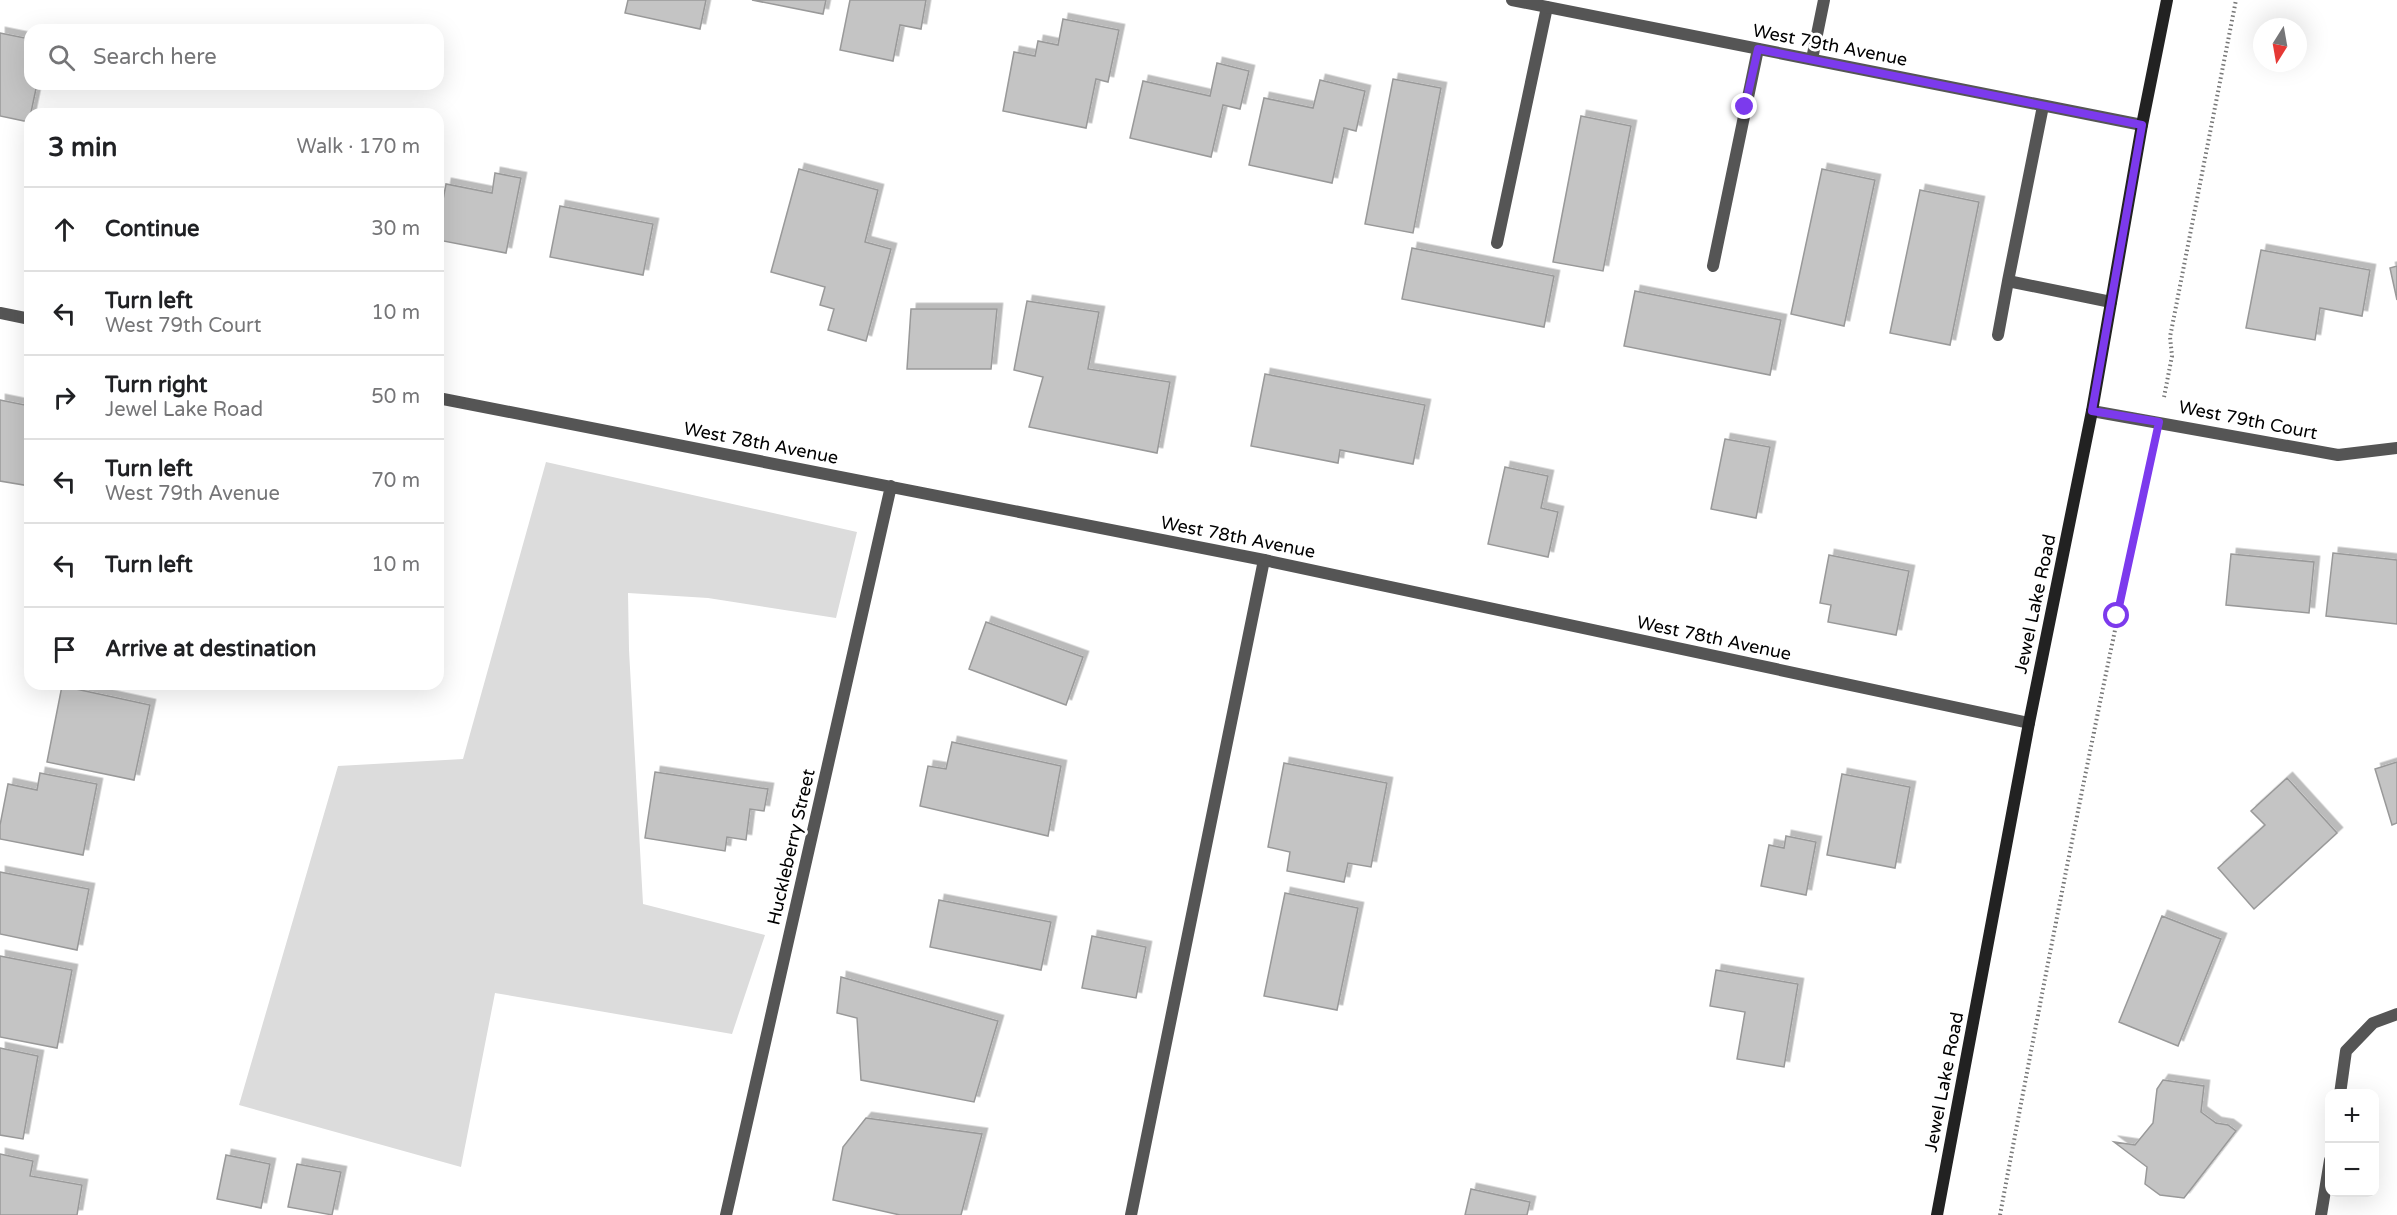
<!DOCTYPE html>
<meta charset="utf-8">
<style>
:root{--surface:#fff;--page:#f2f2f2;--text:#202124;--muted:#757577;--line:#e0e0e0}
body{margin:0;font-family:"Varela Round",sans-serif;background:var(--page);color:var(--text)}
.controls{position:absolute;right:18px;bottom:18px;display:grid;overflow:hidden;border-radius:12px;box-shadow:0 6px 24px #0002}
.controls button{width:54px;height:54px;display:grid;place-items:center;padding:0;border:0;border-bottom:2px solid var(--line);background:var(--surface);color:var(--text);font:30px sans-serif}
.compass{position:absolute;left:2253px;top:18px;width:54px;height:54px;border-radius:50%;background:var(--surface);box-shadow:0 6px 24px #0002;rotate:191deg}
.stop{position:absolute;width:18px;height:18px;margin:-14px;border:4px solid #7c3aed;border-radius:50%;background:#fff}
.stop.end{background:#7c3aed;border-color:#fff;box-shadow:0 2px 6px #0008}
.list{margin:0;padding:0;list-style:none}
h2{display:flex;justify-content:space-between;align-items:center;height:78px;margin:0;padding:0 24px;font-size:26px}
h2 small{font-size:20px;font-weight:400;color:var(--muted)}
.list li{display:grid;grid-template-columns:39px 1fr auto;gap:18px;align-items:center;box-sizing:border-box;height:84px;padding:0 24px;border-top:2px solid var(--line)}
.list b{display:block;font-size:22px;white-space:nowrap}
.list p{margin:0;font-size:20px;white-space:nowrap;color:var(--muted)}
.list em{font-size:20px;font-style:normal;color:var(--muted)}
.icon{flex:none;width:33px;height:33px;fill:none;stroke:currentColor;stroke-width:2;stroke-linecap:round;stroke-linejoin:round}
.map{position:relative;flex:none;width:2397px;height:1215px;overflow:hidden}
.search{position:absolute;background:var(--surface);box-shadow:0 6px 24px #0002;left:24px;top:24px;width:420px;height:66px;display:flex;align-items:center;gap:15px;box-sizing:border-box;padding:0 21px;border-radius:18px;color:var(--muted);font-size:22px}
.panel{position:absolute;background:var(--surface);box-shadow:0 6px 24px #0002;left:24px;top:108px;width:420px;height:582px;border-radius:18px}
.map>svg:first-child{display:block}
.green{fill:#dcdcdc}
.building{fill:#c4c4c4;stroke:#999;stroke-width:1.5;filter:url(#shadow)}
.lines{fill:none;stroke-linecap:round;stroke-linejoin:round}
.path{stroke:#777;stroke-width:4;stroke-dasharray:1.5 3;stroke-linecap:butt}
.lane{stroke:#555;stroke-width:12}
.street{stroke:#555;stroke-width:12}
.secondary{stroke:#222;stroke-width:12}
.route{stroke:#7c3aed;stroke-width:8}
.labels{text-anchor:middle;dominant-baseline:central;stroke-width:6;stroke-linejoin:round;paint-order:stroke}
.street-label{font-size:18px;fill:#000;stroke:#fff}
</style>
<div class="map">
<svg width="2397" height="1215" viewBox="0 0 2397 1215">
<defs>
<filter id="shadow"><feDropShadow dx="5.5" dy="-5.5" stdDeviation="0" flood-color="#0004"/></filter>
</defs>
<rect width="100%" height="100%" fill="#fff"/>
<path class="green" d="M 546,462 L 857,532 L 836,618 L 708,598 L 628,593 L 629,650 L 643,904 L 765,935 L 732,1034 L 495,993 L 461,1167 L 239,1105 L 338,766 L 463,759 Z"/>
<path class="building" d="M 628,0 L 706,0 L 700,29 L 625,13 Z
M 752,0 L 826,0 L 823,14 Z
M 850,0 L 926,0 L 921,29 L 900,25 L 893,61 L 840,50 Z
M 1063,19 L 1119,30 L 1108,82 L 1096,79 L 1086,128 L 1003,111 L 1014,52 L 1035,56 L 1038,41 L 1058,45 Z
M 0,33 L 30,39 L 30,84 L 37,84 L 29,122 L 0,116 Z
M 1217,63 L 1249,71 L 1240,109 L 1223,105 L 1211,157 L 1130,138 L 1143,81 L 1210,96 Z
M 1393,79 L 1441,88 L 1413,233 L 1365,224 Z
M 1320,80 L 1365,91 L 1356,131 L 1344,128 L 1332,183 L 1249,165 L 1264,98 L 1313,108 Z
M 1581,116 L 1631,126 L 1603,271 L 1553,262 Z
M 799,169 L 878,190 L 865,242 L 891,249 L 866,341 L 828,330 L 834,309 L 820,305 L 825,287 L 771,272 Z
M 1822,169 L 1875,180 L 1844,326 L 1791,314 Z
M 495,173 L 521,178 L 506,253 L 438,240 L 438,226 L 446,184 L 492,193 Z
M 1920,190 L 1979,202 L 1950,345 L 1890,333 Z
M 560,206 L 653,224 L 643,275 L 550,257 Z
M 1412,248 L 1554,276 L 1544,327 L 1402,299 Z
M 2261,250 L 2370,270 L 2362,316 L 2320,308 L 2315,340 L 2246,328 Z
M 2397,266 L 2397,300 L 2390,268 Z
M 1635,291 L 1781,320 L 1770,375 L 1624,346 Z
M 1027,301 L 1099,312 L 1088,369 L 1170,382 L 1157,453 L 1029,427 L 1043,377 L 1014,370 Z
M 911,309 L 997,309 L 991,369 L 907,369 Z
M 1265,374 L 1425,405 L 1413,464 L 1340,450 L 1338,463 L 1251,446 Z
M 0,400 L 30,406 L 30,486 L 0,481 Z
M 1725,439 L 1770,447 L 1756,518 L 1711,509 Z
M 1505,467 L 1548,476 L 1541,508 L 1558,512 L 1548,557 L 1488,544 Z
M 2333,553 L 2397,560 L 2397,624 L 2326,616 Z
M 2231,554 L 2314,562 L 2309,613 L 2226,605 Z
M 1829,555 L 1909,571 L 1896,635 L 1828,622 L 1831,605 L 1820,603 Z
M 986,622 L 1083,657 L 1066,705 L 969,669 Z
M 62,686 L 150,705 L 134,780 L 47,762 Z
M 952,742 L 1061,766 L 1048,836 L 920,806 L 928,766 L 946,769 Z
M 2397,762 L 2397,823 L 2392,825 L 2375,769 Z
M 1284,763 L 1387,783 L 1371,867 L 1348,863 L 1344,882 L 1287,871 L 1290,852 L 1268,847 Z
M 655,772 L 768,789 L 764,811 L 750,809 L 746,840 L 727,837 L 725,851 L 645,838 Z
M 40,773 L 97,784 L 83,855 L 0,839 L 0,825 L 8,784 L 37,790 Z
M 1842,774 L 1910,787 L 1895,868 L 1827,855 Z
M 2287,778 L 2337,833 L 2254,909 L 2218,868 L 2265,825 L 2251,811 Z
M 1786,836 L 1816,842 L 1806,895 L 1761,886 L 1769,845 L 1784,848 Z
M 0,872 L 89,889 L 77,950 L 0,934 Z
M 1285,893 L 1358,908 L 1337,1010 L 1264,996 Z
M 939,900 L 1051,922 L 1041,970 L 930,947 Z
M 2162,916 L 2221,939 L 2178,1046 L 2119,1022 Z
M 1092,936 L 1146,947 L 1136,998 L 1082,988 Z
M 0,956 L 72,970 L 57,1048 L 0,1037 Z
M 1716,970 L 1798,984 L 1784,1067 L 1737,1059 L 1745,1012 L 1710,1006 Z
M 841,977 L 998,1021 L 974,1102 L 861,1080 L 857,1018 L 837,1013 Z
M 0,1048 L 38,1056 L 23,1139 L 0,1135 Z
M 2163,1080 L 2204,1086 L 2201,1112 L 2216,1123 L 2228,1125 L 2236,1131 L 2184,1198 L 2160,1195 L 2145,1184 L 2147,1167 L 2114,1142 L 2135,1145 L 2153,1123 L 2157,1089 Z
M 866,1118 L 982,1134 L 961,1215 L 900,1215 L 833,1200 L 843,1147 Z
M 0,1154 L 33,1161 L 30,1176 L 82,1185 L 77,1215 L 0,1215 Z
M 226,1155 L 270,1164 L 261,1208 L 217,1199 Z
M 297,1164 L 341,1172 L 332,1215 L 288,1207 Z
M 1471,1189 L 1530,1202 L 1527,1215 L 1465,1215 Z"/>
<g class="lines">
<path class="path" d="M 2164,397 L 2172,356 L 2170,337 L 2236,0
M 2000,1215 C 2048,959 2098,703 2154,448"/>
<path class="lane" d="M 1812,59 L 1824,0
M 2043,106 L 2008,281 L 2111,302
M 1497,243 L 1547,7
M 1713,266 L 1758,49
M 1998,335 L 2008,281
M 1131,1215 L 1264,560"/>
<path class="street" d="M 1512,0 L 2142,125
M 0,313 L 30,319
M 438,398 L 1264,560 L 2029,723
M 2092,411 L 2338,455 L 2397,448
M 2340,1094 L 2346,1051 L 2373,1023 L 2397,1014
M 726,1215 L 891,486
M 2321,1215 L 2330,1160"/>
<path class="secondary" d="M 1937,1215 L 2029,723 L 2092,411 L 2142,125 L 2167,0"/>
</g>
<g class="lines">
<path class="route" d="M 1745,107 L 1758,49 L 2142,125 L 2092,411 L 2159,422 L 2117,616"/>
</g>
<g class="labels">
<g class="street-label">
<text transform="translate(1830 45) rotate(11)">West 79th Avenue</text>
<text transform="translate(2248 420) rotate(11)">West 79th Court</text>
<text transform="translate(761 443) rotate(11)">West 78th Avenue</text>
<text transform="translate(1238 537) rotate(11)">West 78th Avenue</text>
<text transform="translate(2035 604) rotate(-78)">Jewel Lake Road</text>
<text transform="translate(1714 638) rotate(12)">West 78th Avenue</text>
<text transform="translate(791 847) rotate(-77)">Huckleberry Street</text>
<text transform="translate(1944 1082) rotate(-79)">Jewel Lake Road</text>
</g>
</g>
</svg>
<div class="controls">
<button>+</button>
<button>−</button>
</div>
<svg class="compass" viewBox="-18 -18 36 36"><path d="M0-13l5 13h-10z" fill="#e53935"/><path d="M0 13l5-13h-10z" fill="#757577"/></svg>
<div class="stop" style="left:2117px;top:616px"></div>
<div class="stop end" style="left:1745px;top:107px"></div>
<div class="search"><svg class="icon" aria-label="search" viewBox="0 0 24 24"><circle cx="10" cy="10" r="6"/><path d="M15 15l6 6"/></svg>Search here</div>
<section class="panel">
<h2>3 min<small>Walk · 170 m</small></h2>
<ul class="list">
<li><svg class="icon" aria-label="ahead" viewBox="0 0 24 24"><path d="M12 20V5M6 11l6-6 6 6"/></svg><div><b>Continue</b></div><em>30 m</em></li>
<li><svg class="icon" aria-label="left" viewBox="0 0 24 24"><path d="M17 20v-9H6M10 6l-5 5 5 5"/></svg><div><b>Turn left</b><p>West 79th Court</p></div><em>10 m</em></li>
<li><svg class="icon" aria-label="right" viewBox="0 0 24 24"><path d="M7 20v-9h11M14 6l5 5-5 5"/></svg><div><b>Turn right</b><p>Jewel Lake Road</p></div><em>50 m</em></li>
<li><svg class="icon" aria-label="left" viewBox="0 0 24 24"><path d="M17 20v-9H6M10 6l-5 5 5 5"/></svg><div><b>Turn left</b><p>West 79th Avenue</p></div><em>70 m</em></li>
<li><svg class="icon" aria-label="left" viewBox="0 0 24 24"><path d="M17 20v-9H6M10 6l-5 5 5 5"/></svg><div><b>Turn left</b></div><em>10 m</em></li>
<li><svg class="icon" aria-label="arrive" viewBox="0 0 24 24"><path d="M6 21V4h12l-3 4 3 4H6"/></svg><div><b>Arrive at destination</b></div></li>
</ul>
</section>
</div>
